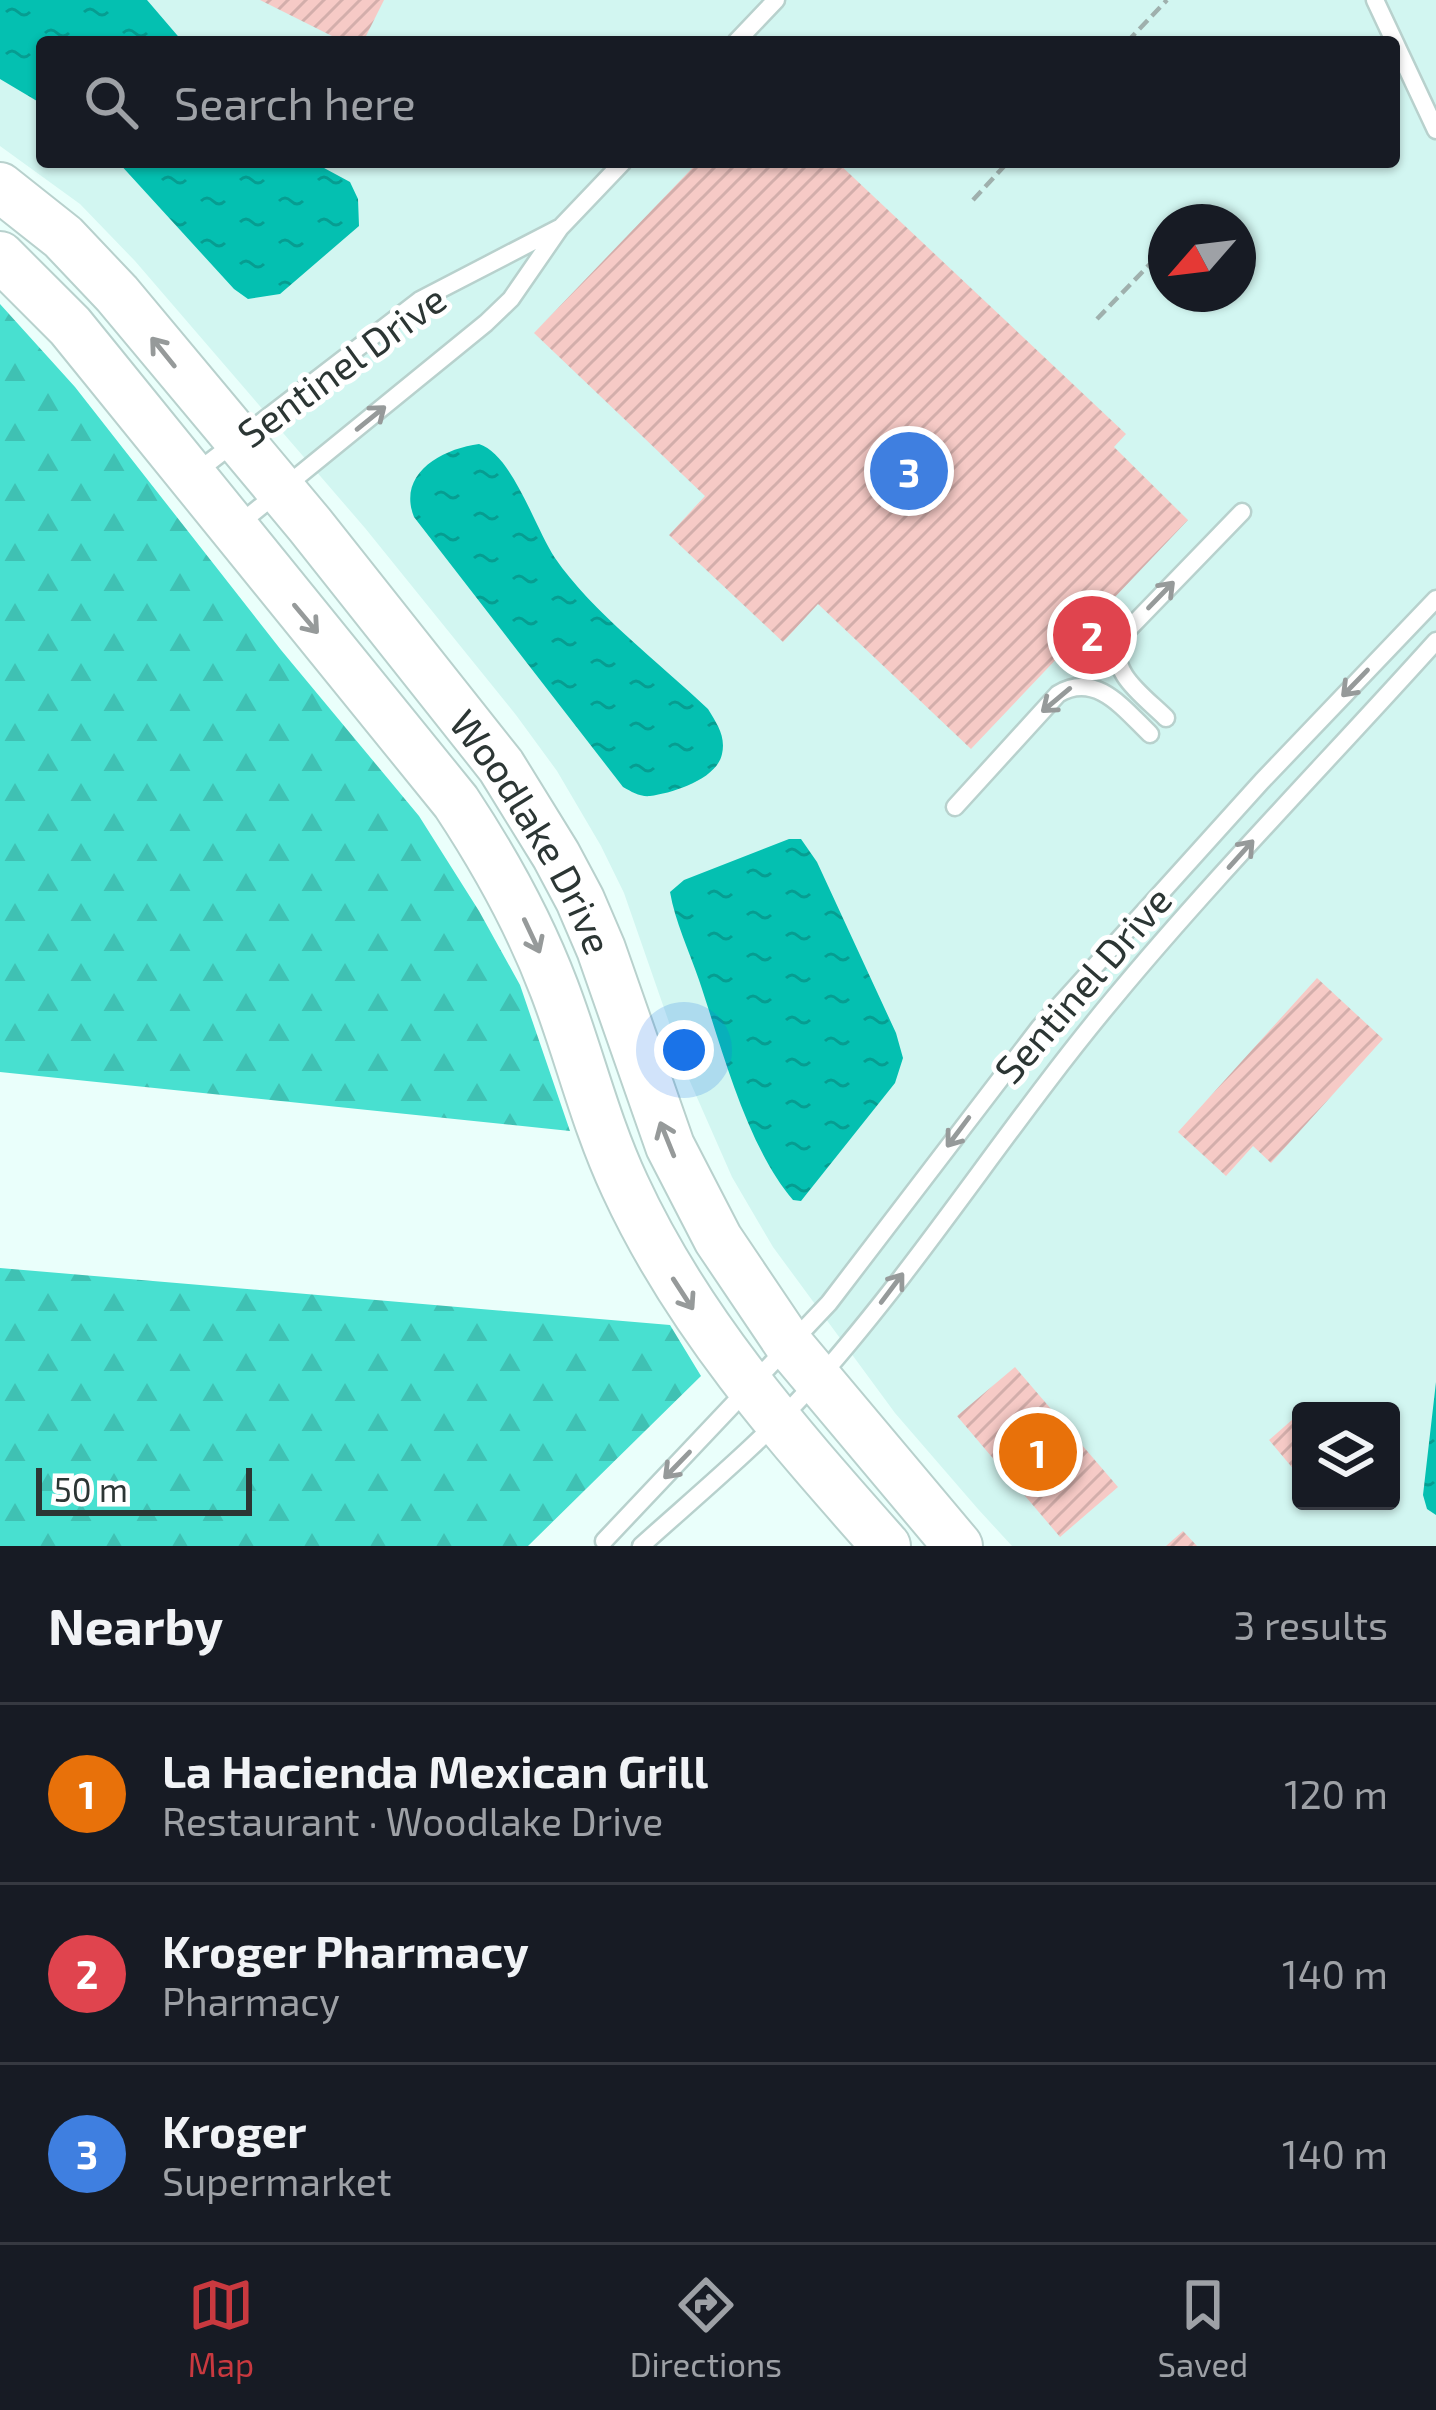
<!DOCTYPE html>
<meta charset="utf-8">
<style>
:root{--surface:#171b24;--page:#242831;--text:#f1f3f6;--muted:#9ea1a6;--line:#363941;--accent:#c9393f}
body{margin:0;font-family:"Exo 2",sans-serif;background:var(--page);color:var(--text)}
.controls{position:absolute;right:36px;bottom:36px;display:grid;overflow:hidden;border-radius:12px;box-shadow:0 3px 9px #0004}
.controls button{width:108px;height:108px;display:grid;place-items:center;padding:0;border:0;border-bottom:3px solid var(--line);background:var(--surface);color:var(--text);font:60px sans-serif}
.compass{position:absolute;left:1148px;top:204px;width:108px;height:108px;border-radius:50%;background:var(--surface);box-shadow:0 3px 9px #0004;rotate:242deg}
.scale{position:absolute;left:36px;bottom:30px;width:216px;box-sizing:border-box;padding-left:12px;border:6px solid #2c3634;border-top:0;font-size:33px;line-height:42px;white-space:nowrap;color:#2c3634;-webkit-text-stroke:9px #fff;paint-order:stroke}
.you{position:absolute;left:684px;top:1050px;width:42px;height:42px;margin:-30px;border:9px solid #fff;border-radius:50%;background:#1a73e8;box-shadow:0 0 0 18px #1a73e833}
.badge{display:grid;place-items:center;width:78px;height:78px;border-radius:50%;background:var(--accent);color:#fff;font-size:39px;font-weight:700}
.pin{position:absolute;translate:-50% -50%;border:6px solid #fff;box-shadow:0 3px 12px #0006}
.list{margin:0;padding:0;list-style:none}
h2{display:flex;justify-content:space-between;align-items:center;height:156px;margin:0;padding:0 48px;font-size:51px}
h2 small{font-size:39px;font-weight:400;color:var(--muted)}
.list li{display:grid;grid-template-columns:78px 1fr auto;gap:36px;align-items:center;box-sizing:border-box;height:180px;padding:0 48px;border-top:3px solid var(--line)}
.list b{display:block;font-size:45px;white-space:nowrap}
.list p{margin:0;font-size:39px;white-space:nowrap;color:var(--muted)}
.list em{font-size:39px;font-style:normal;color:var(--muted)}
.icon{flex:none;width:66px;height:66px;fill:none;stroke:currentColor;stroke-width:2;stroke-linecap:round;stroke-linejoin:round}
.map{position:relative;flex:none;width:1436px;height:1546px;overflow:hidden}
.search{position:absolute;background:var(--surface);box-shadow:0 3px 9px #0004;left:36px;right:36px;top:36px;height:132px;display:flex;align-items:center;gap:30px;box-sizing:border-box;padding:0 42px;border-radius:12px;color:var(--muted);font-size:45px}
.sheet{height:696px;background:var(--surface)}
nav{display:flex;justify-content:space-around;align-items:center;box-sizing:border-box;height:168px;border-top:3px solid var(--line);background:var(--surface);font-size:33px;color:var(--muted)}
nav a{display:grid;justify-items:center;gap:6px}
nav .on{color:var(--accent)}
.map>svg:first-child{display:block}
.built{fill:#d2f6f1;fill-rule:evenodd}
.forest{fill:url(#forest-firs)}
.water{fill:url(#water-ripples)}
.building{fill:url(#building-hatch)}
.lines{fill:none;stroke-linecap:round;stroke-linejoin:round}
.lane-casing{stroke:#b8d1cd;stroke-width:21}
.secondary-casing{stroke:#b8d1cd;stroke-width:52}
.path{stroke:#9fb0ad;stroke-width:4.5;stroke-dasharray:12 6;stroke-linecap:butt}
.lane{stroke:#fff;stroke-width:16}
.secondary{stroke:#fff;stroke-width:48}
.oneway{stroke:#969a9a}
.labels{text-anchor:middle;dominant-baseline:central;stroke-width:10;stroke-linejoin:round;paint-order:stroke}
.street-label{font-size:39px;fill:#2c3634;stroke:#fff}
</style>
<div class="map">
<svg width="1436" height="1546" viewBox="0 0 1436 1546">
<defs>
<pattern id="forest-firs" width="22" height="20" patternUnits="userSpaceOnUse" patternTransform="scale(3)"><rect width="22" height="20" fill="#48e0d0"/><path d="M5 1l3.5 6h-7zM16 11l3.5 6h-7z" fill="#3fc1b3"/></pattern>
<pattern id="water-ripples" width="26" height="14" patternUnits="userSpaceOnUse" patternTransform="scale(3)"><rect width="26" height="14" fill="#04c0b1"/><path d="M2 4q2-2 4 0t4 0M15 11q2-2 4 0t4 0" fill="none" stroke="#069d91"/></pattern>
<pattern id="building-hatch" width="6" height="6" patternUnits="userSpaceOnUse" patternTransform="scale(3)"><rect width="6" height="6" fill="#f6cac6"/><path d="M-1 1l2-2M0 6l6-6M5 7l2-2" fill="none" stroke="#d3aeab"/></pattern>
</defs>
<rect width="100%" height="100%" fill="#eafffb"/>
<path class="built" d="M 0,0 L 1436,0 L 1436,1546 L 1012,1546 L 978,1509 L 895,1413 L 773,1247 L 732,1177 L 688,1077 L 624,893 L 601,846 L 557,771 L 516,715 L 365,528 L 135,261 L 80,204 L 0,146 ZM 42,42 L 1394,42 L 1394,162 L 42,162 ZM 1166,222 L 1238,222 L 1238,294 L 1166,294 ZM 1301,1411 L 1391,1411 L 1391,1501 L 1301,1501 Z"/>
<path class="forest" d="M 0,304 L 75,387 L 281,650 L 419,816 L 479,911 L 520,985 L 570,1131 L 0,1072 Z
M 0,1268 L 670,1325 L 701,1376 L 528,1546 L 0,1546 Z"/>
<path class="water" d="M 0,0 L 147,0 L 183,42 L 42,42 L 42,104 L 0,79 Z
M 118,162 L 313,162 L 350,182 L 358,199 L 359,226 L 280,294 L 248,299 L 234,289 Z
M 479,444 C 512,454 535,528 555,558 C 591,611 661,664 708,709 C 717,724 726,736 722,754 C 717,779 673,793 650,796 C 640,797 632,792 623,787 L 414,517 C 397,474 441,449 479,444 Z
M 789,839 L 801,839 L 817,862 L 896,1033 L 903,1058 L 895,1083 L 801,1201 L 793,1200 C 746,1145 722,1048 699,980 C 689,951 675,921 670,892 L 684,880 Z
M 1436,1382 L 1436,1515 L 1427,1509 L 1423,1495 Z"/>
<path class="building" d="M 260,0 L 384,0 L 363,42 L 344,42 Z
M 698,162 L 837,162 L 1126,434 L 1114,447 L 1188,520 L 971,749 L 818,604 L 783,642 L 669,535 L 705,496 L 534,333 Z
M 1317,978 L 1383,1039 L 1271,1163 L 1253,1146 L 1226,1176 L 1178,1132 Z
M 1015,1367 L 1118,1487 L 1060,1537 L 957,1416 Z
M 1301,1412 L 1301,1478 L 1269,1440 Z
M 1183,1531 L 1197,1546 L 1166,1546 Z"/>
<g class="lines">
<g class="lane-casing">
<path id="lane" d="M 1375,0 L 1436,130
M 736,42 L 776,0
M 194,474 L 420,300 L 559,228
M 238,525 L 486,323 L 511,299 L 560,228 L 623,162
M 1166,718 C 1144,696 1108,673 1119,639 L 1242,512
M 955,807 L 1058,694 C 1096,671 1124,709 1150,734
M 604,1541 L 829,1303 L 1040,1027 L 1262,781 L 1436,599
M 641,1546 C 701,1492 765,1439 819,1378 C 925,1258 1011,1121 1114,998 C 1216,875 1329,760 1436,641"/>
</g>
<g class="secondary-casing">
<g id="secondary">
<path id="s1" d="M 0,187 L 63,237 L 117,294 L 310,525 L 501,766 L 556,855 L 580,900 L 601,949 L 670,1146 L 718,1239 L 790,1346 L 958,1546"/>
<path d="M 0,256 L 70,326 L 456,802 C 495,861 529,922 554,988 C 579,1053 595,1122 625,1186 C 688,1323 787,1434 886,1546"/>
</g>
</g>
<path class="path" d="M 1127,42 L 1167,0
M 973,200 L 1008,162
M 1097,319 L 1150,264"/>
<use href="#lane" class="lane"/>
<use href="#secondary" class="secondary"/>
</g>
<defs><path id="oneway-shaft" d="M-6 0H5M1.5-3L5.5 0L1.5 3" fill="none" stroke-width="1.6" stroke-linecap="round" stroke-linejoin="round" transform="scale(3)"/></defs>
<g class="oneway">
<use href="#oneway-shaft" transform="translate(163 352) rotate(-129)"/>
<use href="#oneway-shaft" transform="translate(371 418) rotate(-39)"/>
<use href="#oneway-shaft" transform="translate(1161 595) rotate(-46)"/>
<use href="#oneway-shaft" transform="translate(306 619) rotate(50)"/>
<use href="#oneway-shaft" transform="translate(1355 683) rotate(134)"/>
<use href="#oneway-shaft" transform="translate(1056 700) rotate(140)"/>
<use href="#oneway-shaft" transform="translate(1241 854) rotate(-48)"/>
<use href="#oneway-shaft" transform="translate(532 936) rotate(65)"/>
<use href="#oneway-shaft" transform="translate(958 1132) rotate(127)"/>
<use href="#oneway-shaft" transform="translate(667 1139) rotate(-112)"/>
<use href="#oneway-shaft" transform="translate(892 1288) rotate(-53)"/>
<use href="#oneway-shaft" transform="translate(683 1294) rotate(57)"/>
<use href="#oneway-shaft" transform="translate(677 1465) rotate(134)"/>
</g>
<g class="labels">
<g class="street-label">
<text transform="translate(341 365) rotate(-36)">Sentinel Drive</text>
<text stroke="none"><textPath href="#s1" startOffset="840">Woodlake Drive</textPath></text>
<text transform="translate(1082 984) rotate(-49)">Sentinel Drive</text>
</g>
</g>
</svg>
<div class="controls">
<button><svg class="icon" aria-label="layers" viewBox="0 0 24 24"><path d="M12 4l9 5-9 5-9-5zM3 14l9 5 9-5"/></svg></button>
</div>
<svg class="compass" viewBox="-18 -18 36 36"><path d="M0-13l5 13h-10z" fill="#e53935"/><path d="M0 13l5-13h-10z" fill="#9ea1a6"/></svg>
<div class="scale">50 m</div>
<div class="you"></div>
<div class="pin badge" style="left:1038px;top:1452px;background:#e8710a">1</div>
<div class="pin badge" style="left:1092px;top:635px;background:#e0444e">2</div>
<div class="pin badge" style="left:909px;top:471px;background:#3f7fe0">3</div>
<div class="search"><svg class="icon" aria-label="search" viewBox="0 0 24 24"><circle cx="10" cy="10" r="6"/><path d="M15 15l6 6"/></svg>Search here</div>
</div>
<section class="sheet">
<h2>Nearby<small>3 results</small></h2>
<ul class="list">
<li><span class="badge" style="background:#e8710a">1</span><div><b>La Hacienda Mexican Grill</b><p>Restaurant · Woodlake Drive</p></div><em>120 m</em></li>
<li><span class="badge" style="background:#e0444e">2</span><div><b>Kroger Pharmacy</b><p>Pharmacy</p></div><em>140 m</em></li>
<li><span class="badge" style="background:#3f7fe0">3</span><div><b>Kroger</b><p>Supermarket</p></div><em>140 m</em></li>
</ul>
</section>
<nav>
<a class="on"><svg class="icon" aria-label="map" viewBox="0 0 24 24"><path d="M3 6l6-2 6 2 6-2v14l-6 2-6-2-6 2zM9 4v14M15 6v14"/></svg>Map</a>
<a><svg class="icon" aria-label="directions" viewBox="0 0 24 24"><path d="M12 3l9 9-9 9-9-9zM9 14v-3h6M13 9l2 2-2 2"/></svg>Directions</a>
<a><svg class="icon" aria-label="saved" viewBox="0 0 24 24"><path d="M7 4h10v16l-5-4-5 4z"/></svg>Saved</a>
</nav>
